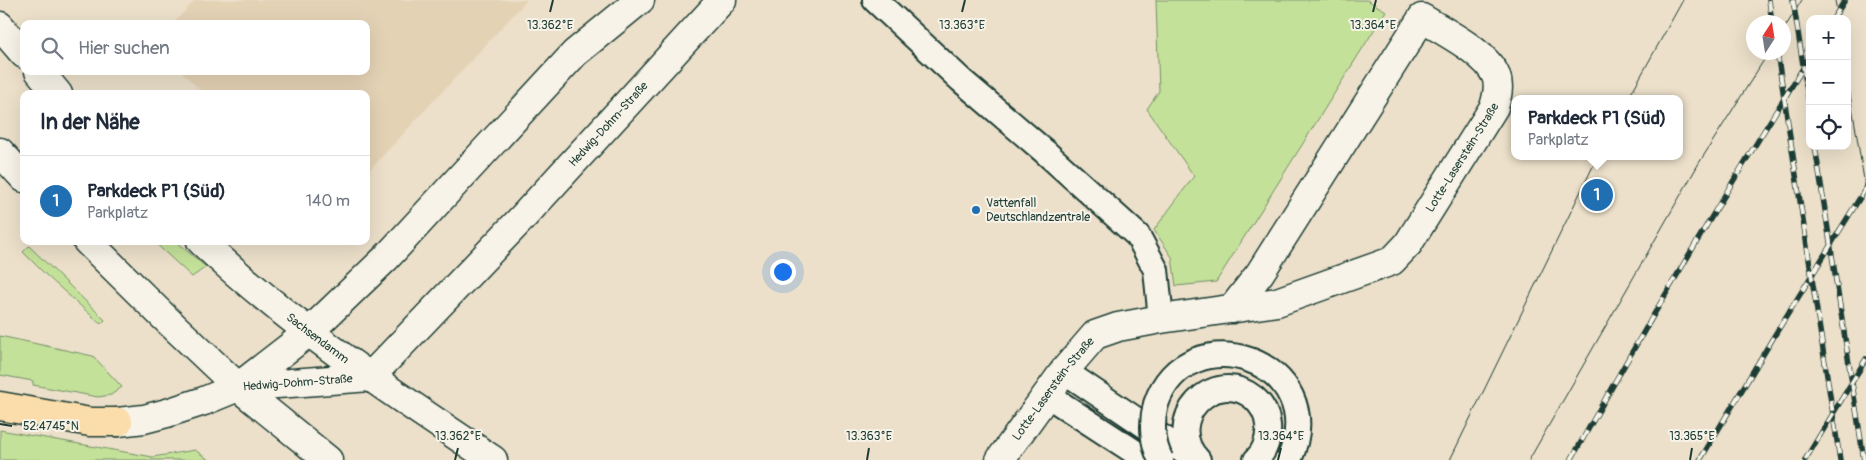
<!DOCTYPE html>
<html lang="de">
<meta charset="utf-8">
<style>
:root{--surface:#fff;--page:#f6f6f7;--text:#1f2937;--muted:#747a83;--line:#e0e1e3;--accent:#1f6fb2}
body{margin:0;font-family:Pangolin,sans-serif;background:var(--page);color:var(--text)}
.controls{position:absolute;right:15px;top:15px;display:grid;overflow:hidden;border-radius:10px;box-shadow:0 5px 20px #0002}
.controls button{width:45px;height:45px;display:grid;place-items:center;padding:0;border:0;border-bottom:1px solid var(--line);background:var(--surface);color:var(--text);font:25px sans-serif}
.compass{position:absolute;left:1746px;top:15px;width:45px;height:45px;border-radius:50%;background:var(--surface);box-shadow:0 5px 20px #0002;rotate:12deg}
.you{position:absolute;left:782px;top:271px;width:18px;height:18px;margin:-12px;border:4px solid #fff;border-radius:50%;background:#1a73e8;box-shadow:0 0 0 8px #1a73e833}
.badge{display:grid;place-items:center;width:32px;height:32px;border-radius:50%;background:var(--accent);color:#fff;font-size:16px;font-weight:700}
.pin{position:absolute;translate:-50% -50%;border:2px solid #fff;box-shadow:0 1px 5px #0006}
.popup{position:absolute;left:1511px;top:95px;width:172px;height:65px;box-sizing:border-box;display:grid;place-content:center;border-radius:10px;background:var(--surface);filter:drop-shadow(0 1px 4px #0005);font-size:16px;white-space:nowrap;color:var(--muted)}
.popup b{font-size:19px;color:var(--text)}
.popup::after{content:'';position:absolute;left:50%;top:100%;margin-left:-10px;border:10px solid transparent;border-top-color:var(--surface)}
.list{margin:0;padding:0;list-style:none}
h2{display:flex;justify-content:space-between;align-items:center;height:65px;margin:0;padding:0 20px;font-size:21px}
h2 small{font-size:16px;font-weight:400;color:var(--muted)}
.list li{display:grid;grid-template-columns:32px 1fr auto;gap:15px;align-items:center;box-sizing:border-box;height:90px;padding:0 20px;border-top:1px solid var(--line)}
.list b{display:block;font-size:19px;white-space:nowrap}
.list p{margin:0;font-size:16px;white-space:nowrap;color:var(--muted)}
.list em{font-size:16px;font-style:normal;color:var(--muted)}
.icon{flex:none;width:28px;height:28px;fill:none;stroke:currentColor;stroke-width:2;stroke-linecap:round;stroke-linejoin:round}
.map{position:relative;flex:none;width:1866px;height:460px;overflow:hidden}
.search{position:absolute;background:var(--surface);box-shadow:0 5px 20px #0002;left:20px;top:20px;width:350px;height:55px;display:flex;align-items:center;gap:12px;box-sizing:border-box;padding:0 18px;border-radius:10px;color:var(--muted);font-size:19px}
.panel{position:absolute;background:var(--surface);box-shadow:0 5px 20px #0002;left:20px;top:90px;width:350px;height:155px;border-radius:10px}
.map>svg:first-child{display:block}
.built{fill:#e4d2b5}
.green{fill:#c4e199;stroke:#728f66}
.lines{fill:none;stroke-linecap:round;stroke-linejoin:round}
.lane-casing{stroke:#1f3d34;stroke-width:28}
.street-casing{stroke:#1f3d34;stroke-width:31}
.secondary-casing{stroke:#1f3d34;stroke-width:31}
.highway-casing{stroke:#1f3d34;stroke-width:31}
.lane{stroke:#f7f3e8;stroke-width:24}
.street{stroke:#f7f3e8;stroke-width:28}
.secondary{stroke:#f7f3e8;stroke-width:28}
.highway{stroke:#faddab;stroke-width:28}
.tram{stroke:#1f3d34;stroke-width:1}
.rail-casing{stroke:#1f3d34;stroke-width:5.5}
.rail{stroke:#f7f3e8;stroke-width:4;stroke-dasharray:11;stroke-linecap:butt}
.lane-bridge-casing{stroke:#1f3d34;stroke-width:28;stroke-linecap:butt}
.lane-bridge{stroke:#f7f3e8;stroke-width:24}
.ticks{fill:none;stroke:#1f3d34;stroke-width:2}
.poi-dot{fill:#1f6fb2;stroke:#f7f3e8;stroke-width:2}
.labels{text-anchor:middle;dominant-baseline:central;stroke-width:4;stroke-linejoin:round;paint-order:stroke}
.street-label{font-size:12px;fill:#1f3d34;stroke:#f7f3e8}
.poi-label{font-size:12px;fill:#1f3d34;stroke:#f7f3e8;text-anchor:start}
.ticks-label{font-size:12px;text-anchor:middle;fill:#1f3d34;stroke:#f7f3e8;stroke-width:4;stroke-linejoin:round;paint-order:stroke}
</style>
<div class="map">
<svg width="1866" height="460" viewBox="0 0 1866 460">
<rect width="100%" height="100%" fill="#ece0ca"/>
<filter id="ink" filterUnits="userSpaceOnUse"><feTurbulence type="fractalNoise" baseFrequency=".02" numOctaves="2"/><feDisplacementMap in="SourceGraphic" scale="10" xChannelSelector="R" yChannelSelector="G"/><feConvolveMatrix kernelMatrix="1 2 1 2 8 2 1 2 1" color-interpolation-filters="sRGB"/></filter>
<g filter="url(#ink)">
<path class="built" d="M 195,0 L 527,0 L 366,174 L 366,94 L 204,94 L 181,71 L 366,71 L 366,24 L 173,24 Z"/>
<path class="green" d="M 1156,0 L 1367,0 L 1386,11 L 1216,282 L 1176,286 L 1172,257 L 1154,230 L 1194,176 L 1147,109 L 1159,91 Z
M 153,241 L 175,241 L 206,267 L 192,277 Z
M 29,246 L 105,320 L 101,324 L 47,276 L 23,252 Z
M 0,336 L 93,356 L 122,387 L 111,395 L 98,397 L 33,385 L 33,381 L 0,375 Z
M 0,430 L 153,457 L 195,450 L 209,460 L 0,460 Z"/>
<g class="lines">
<g class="lane-casing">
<path id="lane" d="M 875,0 L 961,80 L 1044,151 L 1138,236 L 1156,270 L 1161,319
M 1064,371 L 1196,460
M 1047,395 L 1147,460
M 1198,460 C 1161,421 1214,365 1254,398 C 1262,405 1267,414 1268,425 C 1269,438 1266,450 1256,460"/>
</g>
<g class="street-casing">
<g id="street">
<path id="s1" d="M 1000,460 L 1064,371 L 1095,335 L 1118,327 L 1161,319 L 1277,302 L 1392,261 L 1408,244 L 1494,107 C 1497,97 1500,86 1496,76 C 1486,52 1444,32 1422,18 L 1260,273 L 1232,309"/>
</g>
</g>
<g class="secondary-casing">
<g id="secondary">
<path d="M 0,26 L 24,54"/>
<path d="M 39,71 L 58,94"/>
<path d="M 0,152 L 24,178"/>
<path d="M 87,241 L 164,317 L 238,387 L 328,460"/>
<path id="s2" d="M 201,241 C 290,325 392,393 493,460"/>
<path id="s3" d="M 238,387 L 370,377 L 523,217 L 722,0"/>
<path d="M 118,422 L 144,419 L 167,413 L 204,401 L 238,387 L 309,332 L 386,258 L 575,53 L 640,0"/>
</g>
</g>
<g class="highway-casing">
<path id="highway" d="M 0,406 L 90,422 L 118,422"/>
</g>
<use href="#lane" class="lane"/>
<use href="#street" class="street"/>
<use href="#secondary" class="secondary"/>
<use href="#highway" class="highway"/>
<path class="tram" d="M 1835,0 L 1838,19
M 1784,29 L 1802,0
M 1847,76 L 1866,192
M 1628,99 L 1683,0
M 1450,460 L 1598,156
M 1529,460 L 1699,163 L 1769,52"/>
<g class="rail-casing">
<path id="rail" d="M 1769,0 L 1772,22
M 1793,0 L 1810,110
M 1833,19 L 1845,0
M 1777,52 L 1840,460
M 1815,146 L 1864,460
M 1571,460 C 1647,323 1727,189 1810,57
M 1700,460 L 1776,333 L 1866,188
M 1805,460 L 1866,359"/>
</g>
<use href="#rail" class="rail"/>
<g class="lane-bridge-casing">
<path id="lane-bridge" d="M 1161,460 C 1152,443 1151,422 1156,404 C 1187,312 1333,361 1289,460"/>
</g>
<use href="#lane-bridge" class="lane-bridge"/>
</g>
</g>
<path class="ticks" d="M 550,12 L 553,0M 962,12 L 965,0M 1373,12 L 1376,0M 0,424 L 12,426M 455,460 L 458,448M 867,460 L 869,448M 1278,460 L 1281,448M 1690,460 L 1692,448"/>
<circle class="poi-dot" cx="976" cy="210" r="5"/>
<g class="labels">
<g class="street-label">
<text stroke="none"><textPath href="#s3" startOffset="480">Hedwig-Dohm-Straße</textPath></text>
<text stroke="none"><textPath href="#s1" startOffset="590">Lotte-Laserstein-Straße</textPath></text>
<text stroke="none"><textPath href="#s2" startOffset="152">Sachsendamm</textPath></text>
<text stroke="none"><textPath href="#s3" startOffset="60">Hedwig-Dohm-Straße</textPath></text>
<text stroke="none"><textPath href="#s1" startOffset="89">Lotte-Laserstein-Straße</textPath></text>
</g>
<g class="poi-label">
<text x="986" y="203">Vattenfall<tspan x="986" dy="14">Deutschlandzentrale</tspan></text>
</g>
</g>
<g class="ticks-label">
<text x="550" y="29">13.362°E</text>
<text x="962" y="29">13.363°E</text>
<text x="1373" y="29">13.364°E</text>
<text x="51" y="430">52.4745°N</text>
<text x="458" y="440">13.362°E</text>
<text x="869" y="440">13.363°E</text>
<text x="1281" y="440">13.364°E</text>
<text x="1692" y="440">13.365°E</text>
</g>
</svg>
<div class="controls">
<button>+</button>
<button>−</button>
<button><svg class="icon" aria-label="locate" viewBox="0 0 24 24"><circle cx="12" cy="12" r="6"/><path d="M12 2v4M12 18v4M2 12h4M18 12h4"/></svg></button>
</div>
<svg class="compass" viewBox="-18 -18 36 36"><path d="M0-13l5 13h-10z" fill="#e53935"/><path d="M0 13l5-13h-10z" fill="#747a83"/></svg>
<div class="you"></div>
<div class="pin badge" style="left:1597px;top:195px">1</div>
<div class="popup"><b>Parkdeck P1 (Süd)</b>Parkplatz</div>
<div class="search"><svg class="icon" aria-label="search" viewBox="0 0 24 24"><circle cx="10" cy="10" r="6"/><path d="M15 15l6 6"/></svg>Hier suchen</div>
<section class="panel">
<h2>In der Nähe<small></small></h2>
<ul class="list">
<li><span class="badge">1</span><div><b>Parkdeck P1 (Süd)</b><p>Parkplatz</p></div><em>140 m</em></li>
</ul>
</section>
</div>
